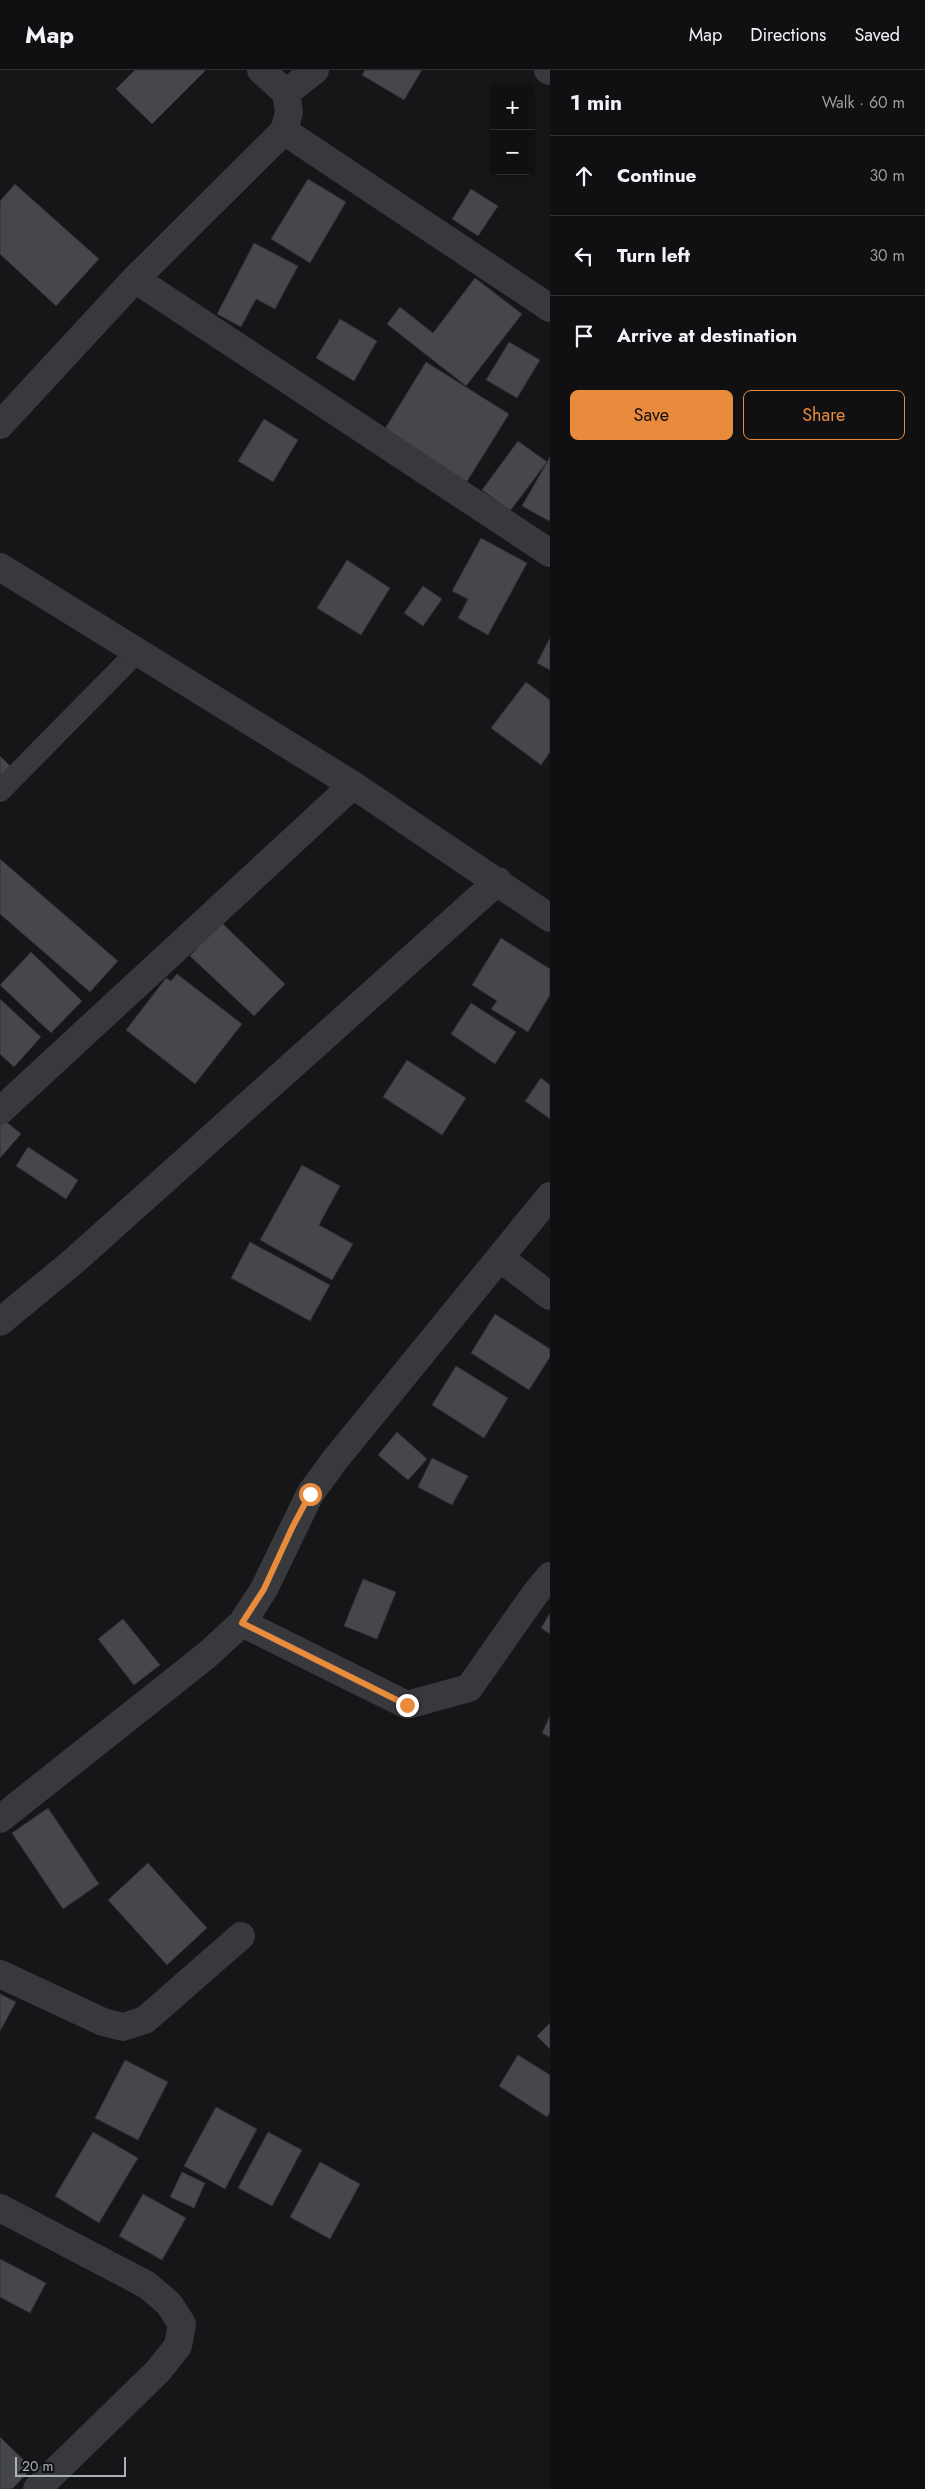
<!DOCTYPE html>
<meta charset="utf-8">
<style>
:root{--surface:#101012;--page:#19191b;--text:#f1f3f6;--muted:#9c9d9f;--line:#303032;--accent:#e98b3d}
body{margin:0;font-family:Jost,sans-serif;background:var(--page);color:var(--text)}
.controls{position:absolute;right:15px;top:15px;display:grid;overflow:hidden;border-radius:8px;box-shadow:0 2px 8px #0003}
.controls button{width:45px;height:45px;display:grid;place-items:center;padding:0;border:0;border-bottom:1px solid var(--line);background:var(--surface);color:var(--text);font:25px sans-serif}
.scale{position:absolute;left:15px;bottom:12px;width:111px;box-sizing:border-box;padding-left:5px;border:2px solid #a9b0b7;border-top:0;font-size:14px;line-height:18px;white-space:nowrap;color:#a9b0b7;-webkit-text-stroke:4px #111113;paint-order:stroke}
.stop{position:absolute;width:15px;height:15px;margin:-11px;border:4px solid #e98b3d;border-radius:50%;background:#fff}
.stop.end{background:#e98b3d;border-color:#fff;box-shadow:0 1px 5px #0008}
.list{margin:0;padding:0;list-style:none}
h2{display:flex;justify-content:space-between;align-items:center;height:65px;margin:0;padding:0 20px;font-size:21px}
h2 small{font-size:16px;font-weight:400;color:var(--muted)}
.list li{display:grid;grid-template-columns:32px 1fr auto;gap:15px;align-items:center;box-sizing:border-box;height:80px;padding:0 20px;border-top:1px solid var(--line)}
.list b{display:block;font-size:19px;white-space:nowrap}
.list em{font-size:16px;font-style:normal;color:var(--muted)}
.actions{display:flex;gap:10px;padding:15px 20px}
.actions a{flex:1;padding:11px 0;border:1px solid var(--accent);border-radius:8px;text-align:center;font-size:18px;color:var(--accent)}
.actions .main{background:var(--accent);color:#111}
.icon{flex:none;width:28px;height:28px;fill:none;stroke:currentColor;stroke-width:2;stroke-linecap:round;stroke-linejoin:round}
.map{position:relative;flex:none;width:550px;height:2419px;overflow:hidden}
header{display:flex;align-items:center;gap:30px;box-sizing:border-box;height:70px;padding:0 25px;background:var(--surface);border-bottom:1px solid var(--line)}
header strong{font-size:24px}
nav{display:flex;gap:28px;margin-inline-start:auto;font-size:18px}
main{display:flex}
aside{flex:1;background:var(--surface)}
.map>svg:first-child{display:block}
.building{fill:#45474b;stroke:#303134}
.lines{fill:none;stroke-linecap:round;stroke-linejoin:round}
.service{stroke:#37393c;stroke-width:22}
.minor{stroke:#37393c;stroke-width:28}
.route{stroke:#e98b3d;stroke-width:6}
</style>
<header>
<strong>Map</strong>
<nav><a>Map</a><a>Directions</a><a>Saved</a></nav>
</header>
<main>
<div class="map">
<svg width="550" height="2419" viewBox="0 0 550 2419">
<rect width="100%" height="100%" fill="#161618"/>
<path class="building" d="M 135,0 L 204,0 L 205,1 L 152,54 L 116,19 Z
M 365,0 L 422,0 L 404,30 L 362,5 Z
M 308,109 L 346,132 L 310,193 L 271,169 Z
M 15,114 L 99,189 L 56,236 L 0,184 L 0,131 Z
M 471,119 L 498,136 L 478,166 L 452,149 Z
M 254,173 L 298,196 L 275,239 L 256,229 L 241,257 L 217,244 Z
M 475,208 L 522,244 L 466,316 L 387,254 L 400,237 L 433,263 Z
M 340,249 L 377,271 L 354,311 L 316,288 Z
M 509,272 L 540,290 L 517,328 L 486,310 Z
M 426,292 L 509,344 L 466,413 L 383,362 Z
M 264,349 L 298,370 L 273,412 L 238,391 Z
M 518,371 L 547,392 L 510,441 L 482,420 Z
M 550,387 L 550,449 L 549,451 L 522,436 Z
M 481,468 L 527,493 L 488,565 L 458,548 L 468,529 L 452,521 Z
M 347,490 L 390,518 L 361,565 L 317,538 Z
M 423,516 L 442,529 L 423,556 L 404,543 Z
M 550,568 L 550,600 L 537,593 Z
M 526,612 L 550,630 L 550,682 L 541,695 L 491,658 Z
M 0,686 L 12,698 L 0,709 Z
M 0,789 L 118,891 L 90,922 L 0,844 Z
M 221,852 L 285,914 L 254,946 L 190,886 Z
M 501,868 L 550,899 L 550,925 L 528,962 L 491,939 L 497,931 L 472,915 Z
M 31,882 L 82,931 L 51,963 L 0,915 Z
M 177,904 L 242,954 L 195,1014 L 126,960 L 166,908 L 171,911 Z
M 0,929 L 41,967 L 14,997 L 0,984 Z
M 471,933 L 516,962 L 495,994 L 451,964 Z
M 407,990 L 466,1028 L 442,1065 L 383,1027 Z
M 541,1008 L 550,1015 L 550,1049 L 525,1031 Z
M 3,1049 L 21,1064 L 0,1088 L 0,1053 Z
M 28,1077 L 78,1110 L 66,1129 L 16,1096 Z
M 302,1095 L 340,1116 L 319,1155 L 353,1174 L 332,1210 L 260,1170 Z
M 250,1172 L 330,1215 L 310,1251 L 231,1208 Z
M 495,1244 L 550,1279 L 550,1287 L 529,1320 L 471,1283 Z
M 456,1296 L 508,1328 L 484,1368 L 432,1335 Z
M 397,1362 L 427,1389 L 408,1410 L 378,1385 Z
M 432,1388 L 468,1406 L 452,1435 L 418,1417 Z
M 363,1509 L 396,1522 L 377,1569 L 344,1556 Z
M 550,1543 L 550,1564 L 541,1558 Z
M 123,1549 L 160,1595 L 134,1615 L 98,1569 Z
M 550,1646 L 550,1667 L 542,1663 Z
M 48,1738 L 99,1814 L 63,1839 L 12,1763 Z
M 148,1793 L 207,1858 L 167,1895 L 108,1830 Z
M 0,1924 L 16,1932 L 0,1961 Z
M 550,1953 L 550,1979 L 537,1966 Z
M 518,1985 L 550,2005 L 550,2042 L 547,2047 L 499,2016 Z
M 125,1990 L 168,2012 L 138,2070 L 95,2048 Z
M 216,2037 L 257,2059 L 225,2119 L 184,2096 Z
M 93,2062 L 138,2088 L 99,2153 L 55,2126 Z
M 268,2062 L 302,2080 L 272,2136 L 238,2118 Z
M 320,2092 L 360,2114 L 330,2169 L 290,2147 Z
M 182,2102 L 205,2113 L 194,2138 L 170,2127 Z
M 143,2124 L 186,2148 L 162,2190 L 119,2166 Z
M 0,2189 L 46,2213 L 30,2243 L 0,2227 Z
M 0,2367 L 32,2398 L 12,2419 L 0,2419 Z"/>
<g class="lines">
<path class="service" d="M 0,721 L 137,582"/>
<path class="minor" d="M 548,0 L 550,1
M 286,23 L 315,0
M 284,61 L 550,238
M 135,209 L 550,483
M 0,355 L 135,209 L 284,61 L 289,42 L 286,23 L 261,0
M 0,497 L 353,715 L 550,848
M 0,1041 L 353,715
M 500,1188 L 550,1226
M 0,1252 L 75,1190 L 498,811
M 242,1553 L 407,1635 L 469,1618 L 535,1524 L 550,1506
M 0,1749 L 207,1585 L 242,1553 L 264,1519 L 310,1424 L 334,1391 L 550,1126
M 0,1904 L 103,1952 L 123,1957 L 145,1950 L 241,1866
M 0,2138 L 147,2215 L 169,2234 L 182,2254 L 178,2276 L 158,2301 L 37,2419"/>
</g>
<g class="lines">
<path class="route" d="M 310,1424 L 292,1458 L 264,1519 L 242,1553 L 407,1635"/>
</g>
</svg>
<div class="controls">
<button>+</button>
<button>−</button>
</div>
<div class="scale">20 m</div>
<div class="stop" style="left:310px;top:1424px"></div>
<div class="stop end" style="left:407px;top:1635px"></div>
</div>
<aside>
<h2>1 min<small>Walk · 60 m</small></h2>
<ul class="list">
<li><svg class="icon" aria-label="ahead" viewBox="0 0 24 24"><path d="M12 20V5M6 11l6-6 6 6"/></svg><div><b>Continue</b></div><em>30 m</em></li>
<li><svg class="icon" aria-label="left" viewBox="0 0 24 24"><path d="M17 20v-9H6M10 6l-5 5 5 5"/></svg><div><b>Turn left</b></div><em>30 m</em></li>
<li><svg class="icon" aria-label="arrive" viewBox="0 0 24 24"><path d="M6 21V4h12l-3 4 3 4H6"/></svg><div><b>Arrive at destination</b></div></li>
</ul>
<div class="actions"><a class="main">Save</a><a>Share</a></div>
</aside>
</main>
